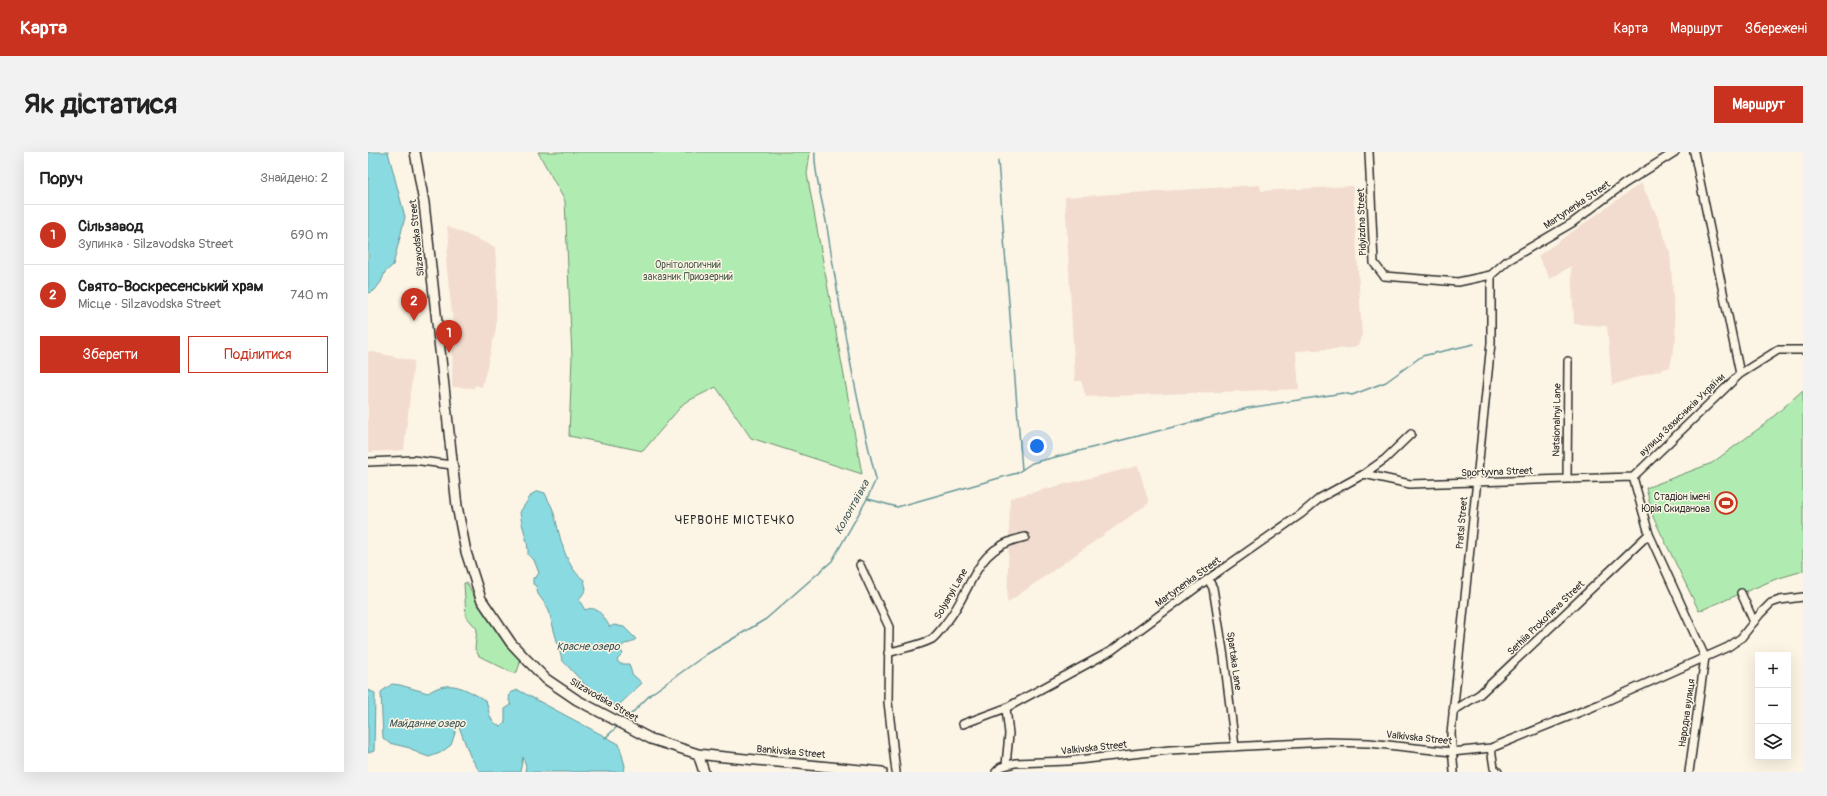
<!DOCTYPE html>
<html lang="uk">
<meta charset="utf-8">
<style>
:root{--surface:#fff;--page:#f2f2f2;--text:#222;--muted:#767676;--line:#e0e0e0;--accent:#c8321e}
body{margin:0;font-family:Pangolin,sans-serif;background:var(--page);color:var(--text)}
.controls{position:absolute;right:12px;bottom:12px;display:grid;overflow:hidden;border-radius:0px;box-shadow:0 4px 16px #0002}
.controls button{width:36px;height:36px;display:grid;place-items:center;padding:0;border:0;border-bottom:1px solid var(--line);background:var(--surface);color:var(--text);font:20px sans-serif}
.you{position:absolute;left:669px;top:294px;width:14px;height:14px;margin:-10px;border:3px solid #fff;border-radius:50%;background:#1a73e8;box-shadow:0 0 0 6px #1a73e833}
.badge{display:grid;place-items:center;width:26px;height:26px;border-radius:50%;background:var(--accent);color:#fff;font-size:13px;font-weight:700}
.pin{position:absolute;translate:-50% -33px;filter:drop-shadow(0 1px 2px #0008)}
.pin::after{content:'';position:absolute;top:21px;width:14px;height:12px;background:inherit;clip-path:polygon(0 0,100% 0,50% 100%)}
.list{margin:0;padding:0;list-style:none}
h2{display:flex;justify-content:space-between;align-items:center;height:52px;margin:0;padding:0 16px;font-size:17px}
h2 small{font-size:13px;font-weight:400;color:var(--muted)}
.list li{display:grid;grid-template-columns:26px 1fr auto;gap:12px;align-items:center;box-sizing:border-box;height:60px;padding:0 16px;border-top:1px solid var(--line)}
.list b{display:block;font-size:15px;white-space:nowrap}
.list p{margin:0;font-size:13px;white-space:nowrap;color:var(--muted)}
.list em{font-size:13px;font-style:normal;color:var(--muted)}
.actions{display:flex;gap:8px;padding:12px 16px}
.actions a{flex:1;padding:9px 0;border:1px solid var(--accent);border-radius:0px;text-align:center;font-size:14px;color:var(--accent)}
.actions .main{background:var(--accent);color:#fff}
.icon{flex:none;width:22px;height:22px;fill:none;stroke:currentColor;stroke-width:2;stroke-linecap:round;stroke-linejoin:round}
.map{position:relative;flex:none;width:1435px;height:620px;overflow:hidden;border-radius:0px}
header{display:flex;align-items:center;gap:24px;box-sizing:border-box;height:56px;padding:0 20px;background:var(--accent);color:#fff}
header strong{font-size:19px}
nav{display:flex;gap:22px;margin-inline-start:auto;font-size:14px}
.intro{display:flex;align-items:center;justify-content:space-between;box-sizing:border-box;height:96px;padding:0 24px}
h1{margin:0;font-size:28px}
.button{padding:10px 18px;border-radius:0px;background:var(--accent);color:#fff;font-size:14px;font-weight:700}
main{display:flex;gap:24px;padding:0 24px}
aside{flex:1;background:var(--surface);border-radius:0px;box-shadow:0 4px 16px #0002}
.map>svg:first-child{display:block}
.built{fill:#f2dccf}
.green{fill:#b0ecb1;stroke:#6e8c6e}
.water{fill:#8adbe1;stroke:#649598}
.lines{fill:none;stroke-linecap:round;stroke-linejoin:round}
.stream{stroke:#649598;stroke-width:1.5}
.street-casing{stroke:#2b2b2b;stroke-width:10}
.secondary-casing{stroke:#2b2b2b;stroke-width:12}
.street{stroke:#fcf5e5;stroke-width:7}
.secondary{stroke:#fcf5e5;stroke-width:9}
.labels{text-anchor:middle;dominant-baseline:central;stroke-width:3;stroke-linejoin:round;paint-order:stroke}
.street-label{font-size:10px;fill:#2b2b2b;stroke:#fcf5e5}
.park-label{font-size:10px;fill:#4c5b4c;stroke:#fcf5e5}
.poi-label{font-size:10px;fill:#2b2b2b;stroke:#fcf5e5;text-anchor:end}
.water-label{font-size:11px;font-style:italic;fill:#435758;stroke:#fcf5e5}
.quarter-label{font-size:12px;letter-spacing:1px;fill:#2b2b2b;stroke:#fcf5e5}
</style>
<header>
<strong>Карта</strong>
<nav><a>Карта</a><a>Маршрут</a><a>Збережені</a></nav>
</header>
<div class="intro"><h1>Як дістатися</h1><a class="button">Маршрут</a></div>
<main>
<aside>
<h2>Поруч<small>Знайдено: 2</small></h2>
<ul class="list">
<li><span class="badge">1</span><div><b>Сільзавод</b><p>Зупинка · Silzavodska Street</p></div><em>690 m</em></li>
<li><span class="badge">2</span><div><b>Свято-Воскресенський храм</b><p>Місце · Silzavodska Street</p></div><em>740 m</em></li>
</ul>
<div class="actions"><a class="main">Зберегти</a><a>Поділитися</a></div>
</aside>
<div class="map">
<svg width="1435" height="620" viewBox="0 0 1435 620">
<rect width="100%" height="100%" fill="#fcf5e5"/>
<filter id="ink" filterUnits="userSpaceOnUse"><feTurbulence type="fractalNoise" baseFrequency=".025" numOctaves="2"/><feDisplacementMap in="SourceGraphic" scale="8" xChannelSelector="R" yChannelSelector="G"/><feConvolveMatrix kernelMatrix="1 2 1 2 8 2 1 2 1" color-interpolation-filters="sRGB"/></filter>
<g filter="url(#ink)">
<path class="built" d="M 1273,31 L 1289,64 L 1302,100 L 1308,186 L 1302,215 L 1244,233 L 1239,174 L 1206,172 L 1203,114 L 1182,127 L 1170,104 Z
M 892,33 L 893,39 L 985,34 L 994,183 L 990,193 L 984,196 L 928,199 L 931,237 L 718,245 L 713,229 L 707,229 L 697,45 Z
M 79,74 L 127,95 L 129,130 L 128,177 L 114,235 L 107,233 L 106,236 L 84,235 L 85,171 L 78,109 L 81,89 Z
M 0,199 L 46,209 L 36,298 L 0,300 Z
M 770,314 L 781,351 L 639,451 L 642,346 Z"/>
<path class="green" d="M 170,0 L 442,0 L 439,22 L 494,322 L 383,286 L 348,235 L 316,251 L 275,299 L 201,284 L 204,205 L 197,49 Z
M 1435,238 L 1435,419 L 1408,427 L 1331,459 L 1285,365 L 1278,336 L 1344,311 L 1397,272 Z
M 96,431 L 99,431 C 113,459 130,482 151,506 L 152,511 L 149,520 L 145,521 L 111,504 L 107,497 L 109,477 L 98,464 Z"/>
<path class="water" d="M 0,0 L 20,0 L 37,65 L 25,113 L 17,120 L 13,130 L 6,139 L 0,141 Z
M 170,339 L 177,341 C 179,347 183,352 185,358 C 192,381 195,413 216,428 L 218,437 L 211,448 L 217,458 C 230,452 236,466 242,475 L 246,473 L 256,475 L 268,487 L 262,491 L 256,492 L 252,497 L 255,502 L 249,508 L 252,512 L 261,512 L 264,522 L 274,531 L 250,554 L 243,552 L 222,538 L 194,508 L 180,456 L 170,442 L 168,434 L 165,432 L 165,426 L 168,425 L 171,421 L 166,408 L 160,403 C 161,389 153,374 152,360 L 164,342 Z
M 24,532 L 32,533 L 60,541 C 82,526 98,537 118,549 C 122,560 120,570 133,574 L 137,570 L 137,557 L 143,553 L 141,548 L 142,541 L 150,538 L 251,592 L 257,614 L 256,620 L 157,620 L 158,614 L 155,605 L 152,620 L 112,620 L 102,604 L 90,572 L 83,593 L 72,601 L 61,605 L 50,601 L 42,596 L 21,591 L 15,586 L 13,540 Z
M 0,538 L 7,541 L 6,599 L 0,601 Z"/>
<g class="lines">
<path class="stream" d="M 630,9 L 654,318
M 500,347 L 529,355 L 649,321 L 664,311 L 880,256 L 975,241 L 984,243 L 1018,230 L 1054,204 L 1106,192
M 256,569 L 283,542 L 339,502 L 398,467 L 464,409 L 499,347 L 508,327 C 487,243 472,160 459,75 C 456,55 445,18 447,0
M 237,586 L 250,574"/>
<g class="street-casing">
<path id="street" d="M 1001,0 L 1006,111 L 1016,124 L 1090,130 L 1123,123 L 1139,109 L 1204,71 L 1256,32 L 1307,0
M 1326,0 L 1372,222
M 0,310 L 45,308 L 84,313
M 996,322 L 1042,332 L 1265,325
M 1199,327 L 1200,209
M 492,413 L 521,475 L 520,550 L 528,620
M 840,427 L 845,436 L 856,505 L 867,595
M 1373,441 L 1386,470
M 520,501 C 534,496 551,494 564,487 C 569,483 574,476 578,471 C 607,435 604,396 657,385
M 1085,559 L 1112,542 L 1281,382
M 595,572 L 638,556 L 743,499 L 840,427 L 933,362 L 952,346 L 996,322 L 1017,307 L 1043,282
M 1123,596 L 1126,616 L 1130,620
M 638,613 L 641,582 L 638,556
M 628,620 L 633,615 L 647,611 L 700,609 L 802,598 L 958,590 L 1001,591 L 1084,600 L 1123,596 L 1232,552 L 1360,495 L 1373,486 L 1392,462 L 1403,451 L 1412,448 L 1435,445
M 1086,620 L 1083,582 L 1123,191 L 1123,123
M 1321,620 L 1337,505 L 1281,382 L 1265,325 L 1372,222 L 1410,198 L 1435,198"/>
</g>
<g class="secondary-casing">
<path id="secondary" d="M 47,0 L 56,51 L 89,354 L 98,400 L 113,447 L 143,491 L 159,508 L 178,527 L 209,548 L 283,587 L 330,602 L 347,604 L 514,620
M 330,602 L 336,620"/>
</g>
<use href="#street" class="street"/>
<use href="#secondary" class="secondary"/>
</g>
</g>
<defs>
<g id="stadium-ring" transform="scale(1.15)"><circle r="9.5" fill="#fcf5e5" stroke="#c8321e" stroke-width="1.5"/><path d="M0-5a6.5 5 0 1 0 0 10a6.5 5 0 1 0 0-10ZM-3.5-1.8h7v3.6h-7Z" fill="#c8321e"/></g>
</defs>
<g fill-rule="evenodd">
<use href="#stadium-ring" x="1358" y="351"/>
</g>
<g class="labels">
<g class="street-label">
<text transform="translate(1209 53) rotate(-34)">Martynenka Street</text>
<text transform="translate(994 70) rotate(-92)">Pidyizdna Street</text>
<text transform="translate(49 86) rotate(-96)">Silzavodska Street</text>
<text transform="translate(1314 263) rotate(-44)">вулиця Захисників України</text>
<text transform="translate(1189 268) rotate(-89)">Natsionalnyi Lane</text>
<text transform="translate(1129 320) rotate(-2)">Sportyvna Street</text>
<text transform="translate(1094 371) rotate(-85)">Pratsi Street</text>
<text transform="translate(820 430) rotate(-36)">Martynenka Street</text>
<text transform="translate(583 442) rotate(-60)">Solyanyi Lane</text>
<text transform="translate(1178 466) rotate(-44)">Serhiia Prokofieva Street</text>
<text transform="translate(866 509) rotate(82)">Spartaka Lane</text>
<text transform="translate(236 548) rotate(30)">Silzavodska Street</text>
<text transform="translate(1319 561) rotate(-82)">Народна вулиця</text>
<text transform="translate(1051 586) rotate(6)">Valkivska Street</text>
<text transform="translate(726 596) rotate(-6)">Valkivska Street</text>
<text transform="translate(423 600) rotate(5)">Bankivska Street</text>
</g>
<g class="park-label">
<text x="320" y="113">Орнiтологичний<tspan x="320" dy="12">заказник Приозерний</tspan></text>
</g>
<g class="poi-label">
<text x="1342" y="345">Стадiон імені<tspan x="1342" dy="12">Юрія Скиданова</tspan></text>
</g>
<g class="water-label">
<text transform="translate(484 355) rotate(-61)">Колонтаївка</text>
<text x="220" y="494">Красне озеро</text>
<text x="59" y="571">Майданне озеро</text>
</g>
<g class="quarter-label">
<text x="367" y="368">ЧЕРВОНЕ МІСТЕЧКО</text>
</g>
</g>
</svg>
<div class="controls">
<button>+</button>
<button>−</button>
<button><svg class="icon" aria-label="layers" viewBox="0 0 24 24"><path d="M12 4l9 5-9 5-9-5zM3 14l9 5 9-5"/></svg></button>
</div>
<div class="you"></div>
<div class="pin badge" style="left:81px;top:201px">1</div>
<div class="pin badge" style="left:46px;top:169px">2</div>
</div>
</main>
